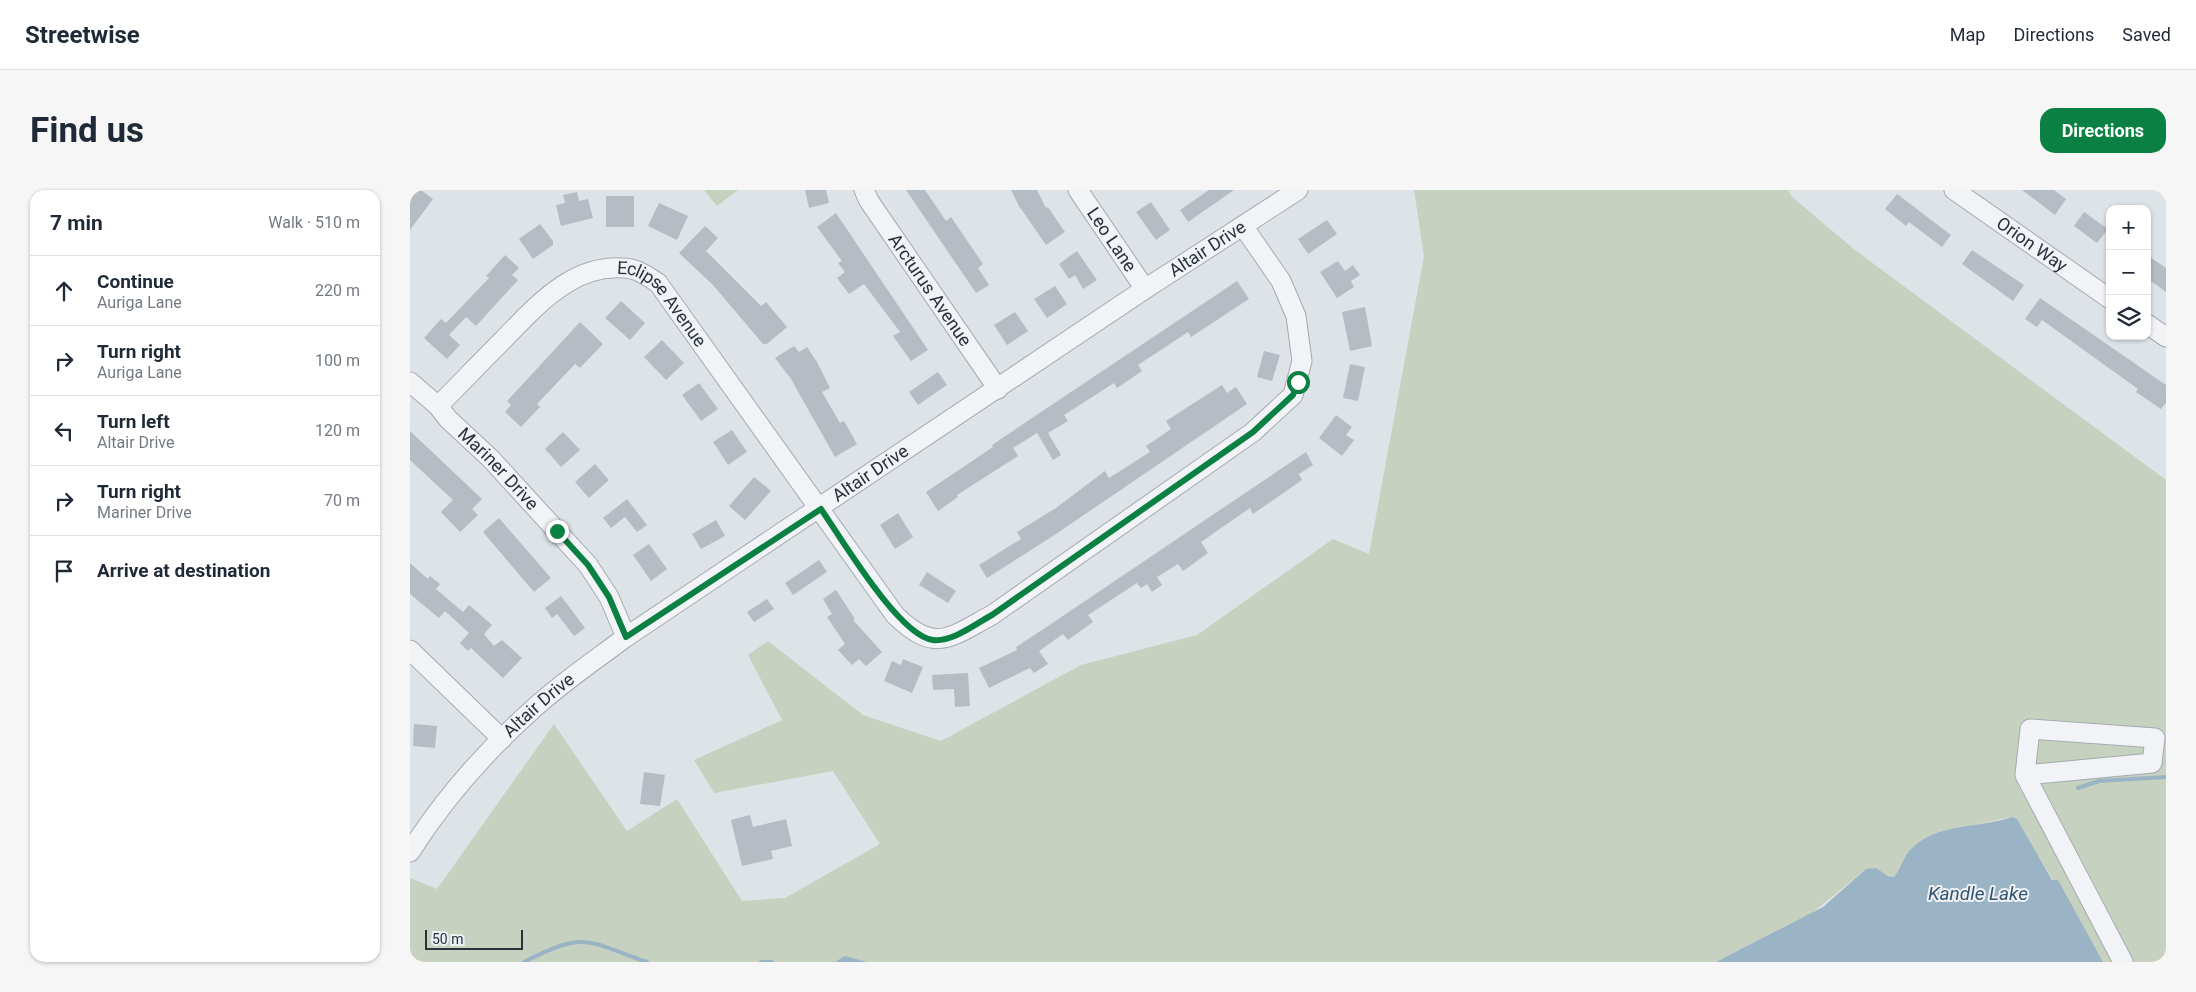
<!DOCTYPE html>
<html lang="en">
<head>
<meta charset="utf-8">
<style>
	:root { --surface:#fff; --page:#f6f6f7; --text:#1f2937; --muted:#747a83; --line:#e0e1e3; --accent:#0b8043 }
	body { margin:0; font-family:Roboto,sans-serif; background:var(--page); color:var(--text) }
	.controls { position:absolute; right:15px; top:15px; display:grid; overflow:hidden; border-radius:10px; box-shadow:0 1px 4px #0004 }
	.controls button { width:45px; height:45px; display:grid; place-items:center; padding:0; border:0; border-bottom:1px solid var(--line); background:var(--surface); color:var(--text); font:25px sans-serif }
	.scale { position:absolute; left:15px; bottom:12px; width:98px; box-sizing:border-box; padding-left:5px; border:2px solid #28323d; border-top:0; font-size:14px; line-height:18px; white-space:nowrap; color:#28323d; -webkit-text-stroke:4px #edf1f5; paint-order:stroke }
	.stop { position:absolute; width:15px; height:15px; margin:-11px; border:4px solid #0b8043; border-radius:50%; background:#fff }
	.stop.end { background:#0b8043; border-color:#fff; box-shadow:0 1px 5px #0008 }
	.list { margin:0; padding:0; list-style:none }
	h2 { display:flex; justify-content:space-between; align-items:center; height:65px; margin:0; padding:0 20px; font-size:21px }
	h2 small { font-size:16px; font-weight:400; color:var(--muted) }
	.list li { display:grid; grid-template-columns:32px 1fr auto; gap:15px; align-items:center; box-sizing:border-box; height:70px; padding:0 20px; border-top:1px solid var(--line) }
	.list b { display:block; font-size:19px; white-space:nowrap }
	.list p { margin:0; font-size:16px; white-space:nowrap; color:var(--muted) }
	.list em { font-size:16px; font-style:normal; color:var(--muted) }
	.icon { flex:none; width:28px; height:28px; fill:none; stroke:currentColor; stroke-width:2; stroke-linecap:round; stroke-linejoin:round }
	.map { position:relative; flex:none; width:1756px; height:772px; overflow:hidden; border-radius:15px }
	header { display:flex; align-items:center; gap:30px; box-sizing:border-box; height:70px; padding:0 25px; background:var(--surface); border-bottom:1px solid var(--line) }
	header strong { font-size:24px }
	nav { display:flex; gap:28px; margin-inline-start:auto; font-size:18px }
	.intro { display:flex; align-items:center; justify-content:space-between; box-sizing:border-box; height:120px; padding:0 30px }
	h1 { margin:0; font-size:35px }
	.button { padding:12px 22px; border-radius:15px; background:var(--accent); color:#fff; font-size:18px; font-weight:700 }
	main { display:flex; gap:30px; padding:0 30px }
	aside { flex:1; background:var(--surface); border-radius:15px; box-shadow:0 1px 4px #0004 }
	.map>svg:first-child { display:block }
	.green { fill:#c6d1c0 }
	.water { fill:#9ab4c6 }
	.lines { fill:none; stroke-linecap:round; stroke-linejoin:round }
	.stream { stroke:#9ab4c6; stroke-width:4 }
	.building { fill:#b6bcc4 }
	.minor-casing { stroke:#a4aab1; stroke-width:21 }
	.minor { stroke:#f1f3f6; stroke-width:19 }
	.route { stroke:#0b8043; stroke-width:6 }
	.labels { text-anchor:middle; stroke-width:4; stroke-linejoin:round; paint-order:stroke }
	.street-label { font-size:18px; fill:#28323d; stroke:#edf1f5 }
	.water-label { font-size:19px; font-style:italic; fill:#34556f; stroke:#edf1f5 }
</style>
</head>
<body>
<header>
<strong>Streetwise</strong>
<nav><a>Map</a><a>Directions</a><a>Saved</a></nav>
</header>
<div class="intro"><h1>Find us</h1><a class="button">Directions</a></div>
<main>
<aside>
<h2>7 min<small>Walk · 510 m</small></h2>
<ul class="list">
<li><svg class="icon" aria-label="ahead" viewBox="0 0 24 24"><path d="M12 20V5M6 11l6-6 6 6"/></svg><div><b>Continue</b><p>Auriga Lane</p></div><em>220 m</em></li>
<li><svg class="icon" aria-label="right" viewBox="0 0 24 24"><path d="M7 20v-9h11M14 6l5 5-5 5"/></svg><div><b>Turn right</b><p>Auriga Lane</p></div><em>100 m</em></li>
<li><svg class="icon" aria-label="left" viewBox="0 0 24 24"><path d="M17 20v-9H6M10 6l-5 5 5 5"/></svg><div><b>Turn left</b><p>Altair Drive</p></div><em>120 m</em></li>
<li><svg class="icon" aria-label="right" viewBox="0 0 24 24"><path d="M7 20v-9h11M14 6l5 5-5 5"/></svg><div><b>Turn right</b><p>Mariner Drive</p></div><em>70 m</em></li>
<li><svg class="icon" aria-label="arrive" viewBox="0 0 24 24"><path d="M6 21V4h12l-3 4 3 4H6"/></svg><div><b>Arrive at destination</b></div></li>
</ul>
</aside>
<div class="map">
<svg width="1756" height="772" viewBox="0 0 1756 772">
	<rect width="100%" height="100%" fill="#dee3e7"/>
	<path class="green" d="M 294,0 L 328,0 L 307,16 Z
		M 1004,0 L 1378,0 L 1382,7 L 1445,60 L 1756,290 L 1756,770 L 1748,772 L 1693,772 L 1622,656 L 1601,627 L 1530,642 L 1484,687 L 1456,679 L 1397,727 L 1306,772 L 0,772 L 0,688 L 27,699 L 144,534 L 217,641 L 267,609 L 332,711 L 375,708 L 470,654 L 423,581 L 304,603 L 284,570 L 372,530 L 338,465 L 358,451 L 453,525 L 531,551 L 671,475 L 787,445 L 923,349 L 959,364 L 1014,66 Z"/>
	<path class="water" d="M 1602,627 L 1607,629 L 1642,690 L 1648,690 L 1693,772 L 1306,772 L 1413,717 L 1456,679 L 1466,678 L 1478,686 L 1484,687 C 1491,679 1493,668 1500,660 C 1527,632 1568,639 1602,627 Z
		M 435,766 L 457,772 L 425,772 Z"/>
	<g class="lines">
		<path class="stream" d="M 1668,598 L 1689,591 L 1756,587
			M 114,772 C 176,740 176,751 237,772
			M 351,772 L 362,772"/>
	</g>
	<path class="building" d="M 0,0 L 11,0 L 23,9 L 0,40 Z
		M 395,0 L 416,0 L 419,13 L 399,18 Z
		M 496,0 L 515,0 L 536,31 L 541,27 L 573,74 L 568,78 L 579,95 L 566,103 Z
		M 601,0 L 627,0 L 636,18 L 638,17 L 655,42 L 636,55 L 609,16 Z
		M 799,0 L 824,0 L 778,32 L 770,20 Z
		M 1612,0 L 1644,0 L 1656,9 L 1645,25 Z
		M 167,2 L 169,11 L 178,9 L 183,28 L 151,36 L 146,15 L 155,13 L 153,5 Z
		M 1487,4 L 1541,45 L 1532,57 L 1499,32 L 1496,36 L 1475,19 Z
		M 196,6 L 224,6 L 224,37 L 196,37 Z
		M 741,12 L 760,40 L 746,50 L 726,22 Z
		M 249,13 L 278,26 L 267,50 L 238,36 Z
		M 1674,22 L 1698,39 L 1687,53 L 1664,36 Z
		M 426,23 L 518,160 L 501,171 L 483,146 L 490,142 L 454,94 L 439,104 L 427,88 L 435,82 L 428,73 L 432,71 L 407,37 Z
		M 917,30 L 927,44 L 898,64 L 888,49 Z
		M 130,34 L 143,51 L 143,55 L 123,69 L 109,49 Z
		M 295,36 L 308,48 L 296,61 L 351,116 L 356,112 L 377,137 L 357,154 L 353,154 L 303,95 L 269,63 Z
		M 1562,60 L 1614,95 L 1603,111 L 1552,74 Z
		M 667,61 L 687,90 L 673,99 L 665,85 L 659,89 L 649,74 Z
		M 95,65 L 109,78 L 102,85 L 108,90 L 66,136 L 56,127 L 39,145 L 50,155 L 37,169 L 14,148 L 31,129 L 36,133 L 79,88 L 76,86 Z
		M 1737,65 L 1756,78 L 1756,102 L 1737,88 Z
		M 928,71 L 935,81 L 943,75 L 950,85 L 941,91 L 944,97 L 927,108 L 910,82 Z
		M 827,91 L 839,109 L 781,147 L 778,142 L 728,175 L 732,181 L 707,198 L 704,193 L 654,225 L 658,231 L 638,243 L 651,265 L 643,270 L 627,243 L 603,258 L 608,266 L 547,305 L 548,307 L 528,321 L 516,302 L 583,257 L 582,255 L 619,230 Z
		M 645,96 L 657,114 L 637,128 L 624,109 Z
		M 1630,108 L 1756,195 L 1756,213 L 1751,219 L 1726,202 L 1728,199 L 1632,130 L 1627,137 L 1615,129 Z
		M 211,111 L 235,133 L 220,150 L 195,128 Z
		M 955,117 L 962,156 L 940,161 L 932,122 Z
		M 605,122 L 618,141 L 597,155 L 584,135 Z
		M 170,132 L 193,154 L 170,178 L 165,174 L 127,214 L 130,217 L 111,237 L 95,222 L 101,215 L 97,211 Z
		M 252,150 L 274,173 L 256,190 L 234,167 Z
		M 384,156 L 389,162 L 397,157 L 407,172 L 420,198 L 412,202 L 430,233 L 434,231 L 447,254 L 425,267 L 381,189 L 365,168 Z
		M 854,161 L 870,165 L 862,191 L 847,187 Z
		M 940,174 L 955,177 L 948,211 L 933,208 Z
		M 528,182 L 537,195 L 508,215 L 499,202 Z
		M 289,193 L 308,219 L 291,231 L 272,205 Z
		M 812,195 L 817,203 L 826,197 L 837,214 L 646,344 L 577,388 L 569,375 L 611,349 L 607,342 L 646,318 L 695,281 L 699,288 L 740,262 L 736,256 L 761,239 L 756,231 Z
		M 926,225 L 942,237 L 936,245 L 944,250 L 932,266 L 909,248 Z
		M 322,240 L 337,262 L 318,275 L 303,252 Z
		M 0,241 L 72,309 L 62,319 L 68,325 L 50,342 L 31,322 L 43,310 L 0,270 Z
		M 153,242 L 170,260 L 151,277 L 135,259 Z
		M 896,262 L 903,275 L 889,284 L 892,290 L 843,324 L 840,318 L 791,352 L 798,363 L 773,381 L 768,374 L 747,387 L 752,395 L 742,402 L 737,394 L 731,398 L 727,393 L 678,425 L 683,432 L 658,450 L 653,444 L 629,461 L 638,474 L 624,483 L 620,478 L 579,498 L 569,478 L 607,460 L 606,457 L 635,438 Z
		M 185,274 L 199,290 L 179,308 L 165,292 Z
		M 344,287 L 361,301 L 335,330 L 319,316 Z
		M 217,309 L 237,335 L 227,342 L 215,327 L 201,338 L 193,328 Z
		M 488,323 L 503,347 L 485,359 L 470,335 Z
		M 89,328 L 141,388 L 124,402 L 73,342 Z
		M 306,330 L 315,346 L 291,359 L 282,344 Z
		M 239,354 L 257,379 L 241,391 L 223,365 Z
		M 409,370 L 417,382 L 383,405 L 375,393 Z
		M 0,373 L 18,389 L 20,386 L 30,394 L 26,399 L 53,422 L 59,415 L 82,435 L 74,444 L 84,456 L 92,450 L 112,468 L 93,488 L 61,458 L 58,461 L 50,453 L 59,443 L 35,421 L 29,428 L 0,404 Z
		M 517,382 L 546,401 L 538,413 L 509,395 Z
		M 426,400 L 445,429 L 443,430 L 472,462 L 456,476 L 449,469 L 442,475 L 428,460 L 435,454 L 417,427 L 422,424 L 413,409 Z
		M 151,406 L 175,438 L 164,446 L 147,424 L 142,428 L 135,418 Z
		M 357,409 L 364,419 L 344,432 L 337,422 Z
		M 493,469 L 513,477 L 502,503 L 474,491 L 482,471 L 491,475 Z
		M 558,483 L 560,516 L 545,517 L 544,499 L 523,500 L 522,485 Z
		M 4,534 L 27,536 L 25,558 L 3,556 Z
		M 234,582 L 255,585 L 250,616 L 230,614 Z
		M 340,625 L 343,637 L 376,629 L 382,656 L 361,661 L 363,669 L 332,676 L 321,630 Z"/>
	<g class="lines">
		<defs>
			<g id="minor">
				<path id="s1" d="M 454,0 L 459,11 L 588,199"/>
				<path id="s2" d="M 668,0 L 735,99"/>
				<path id="s3" d="M 1544,0 L 1700,109"/>
				<path d="M 1737,134 L 1756,147"/>
				<path id="s4" d="M 0,192 L 28,216 L 38,229 L 80,268 L 178,375 L 199,407 L 216,447"/>
				<path id="s5" d="M 28,216 C 50,194 71,172 93,150 C 128,114 166,70 221,79 C 230,80 240,88 248,93 L 485,425 C 525,464 539,448 582,425 L 843,242 L 883,205 L 892,171 L 886,126 L 871,91 L 833,36"/>
				<path d="M 0,460 L 92,549"/>
				<path d="M 1615,585 L 1620,539 L 1745,548 L 1742,573 L 1615,585 L 1713,772"/>
				<path id="s6" d="M 0,662 C 33,610 76,561 122,520 C 151,493 184,471 216,447 L 735,99 L 888,0"/>
			</g>
		</defs>
		<use href="#minor" class="minor-casing"/>
		<use href="#minor" class="minor"/>
	</g>
	<g class="lines">
		<path class="route" d="M 147,341 L 178,375 L 199,407 L 216,447 L 411,319 C 431,348 489,446 523,450 C 543,452 565,434 582,425 L 843,242 L 883,205 L 888,192"/>
	</g>
	<g class="labels">
		<g class="street-label">
			<text dy="6" stroke="none"><textPath href="#s2" startOffset="60">Leo Lane</textPath></text>
			<text dy="6" stroke="none"><textPath href="#s3" startOffset="95">Orion Way</textPath></text>
			<text dy="6" stroke="none"><textPath href="#s6" startOffset="1006">Altair Drive</textPath></text>
			<text dy="6" stroke="none"><textPath href="#s1" startOffset="120">Arcturus Avenue</textPath></text>
			<text dy="6" stroke="none"><textPath href="#s5" startOffset="292">Eclipse Avenue</textPath></text>
			<text dy="6" stroke="none"><textPath href="#s4" startOffset="124">Mariner Drive</textPath></text>
			<text dy="6" stroke="none"><textPath href="#s6" startOffset="601">Altair Drive</textPath></text>
			<text dy="6" stroke="none"><textPath href="#s6" startOffset="196">Altair Drive</textPath></text>
		</g>
		<g class="water-label">
			<text x="1568" y="710">Kandle Lake</text>
		</g>
	</g>
</svg>
<div class="controls">
<button>+</button>
<button>−</button>
<button><svg class="icon" aria-label="layers" viewBox="0 0 24 24"><path d="M12 4l9 5-9 5-9-5zM3 14l9 5 9-5"/></svg></button>
</div>
<div class="scale">50 m</div>
<div class="stop" style="left:888px;top:192px"></div>
<div class="stop end" style="left:147px;top:341px"></div>
</div>
</main>
</body>
</html>
